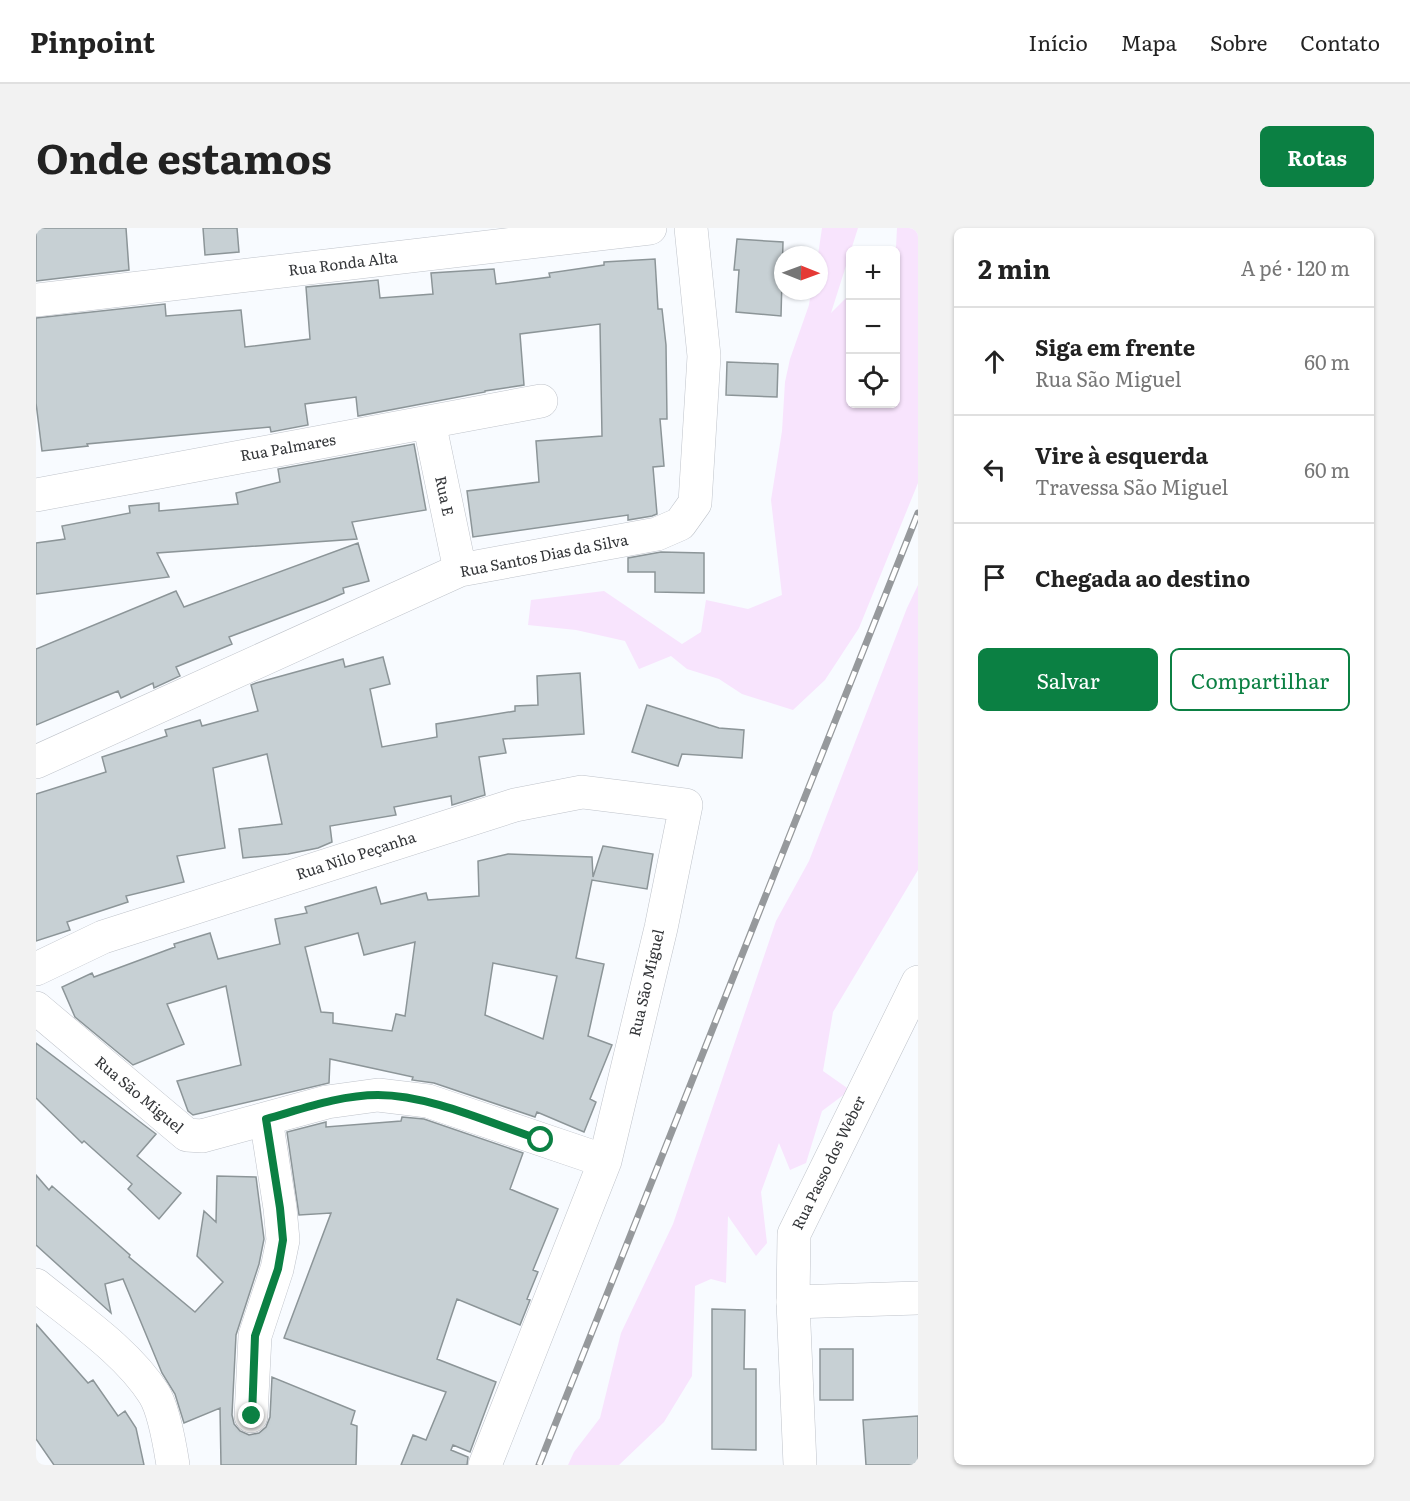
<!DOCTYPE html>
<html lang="pt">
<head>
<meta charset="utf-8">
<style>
	:root { --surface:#fff; --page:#f2f2f2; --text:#222; --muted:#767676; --line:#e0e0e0; --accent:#0b8043 }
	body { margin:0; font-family:Literata,serif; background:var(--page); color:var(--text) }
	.controls { position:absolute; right:18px; top:18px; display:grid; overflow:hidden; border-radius:9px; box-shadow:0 2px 4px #0004 }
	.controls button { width:54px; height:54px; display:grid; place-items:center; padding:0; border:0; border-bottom:2px solid var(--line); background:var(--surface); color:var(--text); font:30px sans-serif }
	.compass { position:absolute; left:738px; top:18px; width:54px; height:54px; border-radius:50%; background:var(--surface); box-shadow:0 2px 4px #0004; rotate:91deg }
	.stop { position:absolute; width:18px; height:18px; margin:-14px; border:4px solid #0b8043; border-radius:50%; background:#fff }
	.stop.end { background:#0b8043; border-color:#fff; box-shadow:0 2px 6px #0008 }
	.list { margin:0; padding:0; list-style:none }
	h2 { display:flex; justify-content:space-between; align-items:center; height:78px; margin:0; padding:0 24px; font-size:26px }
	h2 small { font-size:20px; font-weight:400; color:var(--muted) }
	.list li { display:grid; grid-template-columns:39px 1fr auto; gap:18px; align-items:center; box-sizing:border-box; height:108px; padding:0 24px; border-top:2px solid var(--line) }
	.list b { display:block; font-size:22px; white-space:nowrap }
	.list p { margin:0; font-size:20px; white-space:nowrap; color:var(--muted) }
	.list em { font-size:20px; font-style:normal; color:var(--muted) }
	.actions { display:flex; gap:12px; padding:18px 24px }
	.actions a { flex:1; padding:14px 0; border:2px solid var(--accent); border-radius:9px; text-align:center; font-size:21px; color:var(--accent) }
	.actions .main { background:var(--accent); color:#fff }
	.icon { flex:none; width:33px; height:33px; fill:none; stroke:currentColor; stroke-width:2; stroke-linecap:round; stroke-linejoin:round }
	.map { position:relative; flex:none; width:882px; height:1237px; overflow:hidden; border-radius:9px }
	header { display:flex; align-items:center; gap:36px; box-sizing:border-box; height:84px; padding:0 30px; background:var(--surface); border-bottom:2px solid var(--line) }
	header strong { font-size:28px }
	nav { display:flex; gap:33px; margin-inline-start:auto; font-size:21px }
	.intro { display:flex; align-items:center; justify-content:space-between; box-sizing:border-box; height:144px; padding:0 36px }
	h1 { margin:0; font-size:42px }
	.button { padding:15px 27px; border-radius:9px; background:var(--accent); color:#fff; font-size:21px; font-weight:700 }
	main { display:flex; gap:36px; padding:0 36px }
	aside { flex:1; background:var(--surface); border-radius:9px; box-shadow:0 2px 4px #0004 }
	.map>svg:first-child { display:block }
	.green { fill:#f8e4fd }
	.building { fill:#c7d0d4; stroke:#8c9598; stroke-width:1.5; fill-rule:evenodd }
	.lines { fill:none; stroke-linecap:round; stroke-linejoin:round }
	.street-casing { stroke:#bfc3ca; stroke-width:34 }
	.secondary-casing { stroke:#bfc3ca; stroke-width:34 }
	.street { stroke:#fff; stroke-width:33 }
	.secondary { stroke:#fff; stroke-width:33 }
	.rail-casing { stroke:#96999c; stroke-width:7 }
	.rail { stroke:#fff; stroke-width:4.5; stroke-dasharray:14; stroke-linecap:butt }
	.route { stroke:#0b8043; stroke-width:8 }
	.labels { text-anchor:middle; stroke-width:4.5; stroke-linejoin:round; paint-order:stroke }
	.street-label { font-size:15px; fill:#333538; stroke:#fff }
</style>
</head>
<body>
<header>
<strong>Pinpoint</strong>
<nav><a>Início</a><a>Mapa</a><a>Sobre</a><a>Contato</a></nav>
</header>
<div class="intro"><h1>Onde estamos</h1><a class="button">Rotas</a></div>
<main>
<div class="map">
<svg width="882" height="1237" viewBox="0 0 882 1237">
	<rect width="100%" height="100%" fill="#f8fbff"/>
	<path class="green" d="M 786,0 L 822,0 L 795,85 L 814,66 L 814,176 L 860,176 L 860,22 L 857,22 L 860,19 L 861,0 L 882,0 L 882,255 L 823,400 L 789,452 L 757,482 L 706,466 L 683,451 L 651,441 L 635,428 L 603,441 L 589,413 L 540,402 L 492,397 L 495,372 L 568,363 L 646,416 L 665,404 L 670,372 L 712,381 L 746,367 L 735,272 L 746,203 L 749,154 L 754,131 L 773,77 L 775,63 L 783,63 L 782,27 Z
		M 882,357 L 882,642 L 797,784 L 787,843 L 814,862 L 786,883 L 770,935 L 754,942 L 743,915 L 725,964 L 731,1015 L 720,1028 L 692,988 L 690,1055 L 675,1051 L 659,1058 L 656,1148 L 628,1194 L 583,1237 L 532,1237 L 538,1224 L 564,1190 L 585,1105 L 637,996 L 740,693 L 773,633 L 871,380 Z"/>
	<path class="building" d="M 0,0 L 90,0 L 93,42 L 0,53 Z
		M 167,0 L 201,0 L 203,24 L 169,27 Z
		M 701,11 L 747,14 L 745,88 L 700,84 L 703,42 L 698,42 Z
		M 619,31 L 622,81 L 626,81 L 630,117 L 631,191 L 624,191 L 628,238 L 617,239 L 621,286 L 616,288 L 592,292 L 592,287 L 437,309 L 431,263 L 503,254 L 500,213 L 566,208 L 564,96 L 484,106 L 488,157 L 449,163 L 449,164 L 322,188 L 320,169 L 269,176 L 272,197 L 235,204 L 234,199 L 51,216 L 52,218 L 6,223 L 0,175 L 0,90 L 129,76 L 130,88 L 205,82 L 209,119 L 274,111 L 270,59 L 342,52 L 344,70 L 397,66 L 395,45 L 458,41 L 460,56 L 514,49 L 513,45 L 568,37 L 568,34 Z
		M 691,134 L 742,136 L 741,169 L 690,167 Z
		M 378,216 L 390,282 L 316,294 L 321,311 L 121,325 L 133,349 L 0,366 L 0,315 L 29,311 L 26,298 L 94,285 L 93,278 L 123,275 L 123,283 L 202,276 L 200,265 L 244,254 L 242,241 Z
		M 322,315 L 333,353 L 307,360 L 308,365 L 289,373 L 193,409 L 196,416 L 140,439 L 144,448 L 118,460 L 117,455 L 85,470 L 82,463 L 0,497 L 0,421 L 140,363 L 148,379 Z
		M 625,324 L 668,325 L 668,365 L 619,364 L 619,344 L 592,344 L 592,330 Z
		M 347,429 L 354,456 L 334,461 L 346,519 L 401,509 L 400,496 L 479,483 L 479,478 L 502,477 L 501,448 L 544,445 L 548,506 L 467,511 L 470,525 L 443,529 L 449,567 L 416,577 L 415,568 L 358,579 L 360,587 L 294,598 L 296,614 L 282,620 L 252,626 L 207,630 L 203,601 L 246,596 L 231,526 L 177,540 L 189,620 L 141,628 L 148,654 L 90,668 L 92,674 L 31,694 L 34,702 L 0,713 L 0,566 L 70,544 L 66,529 L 131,508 L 129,502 L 164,492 L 166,498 L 222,483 L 215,457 L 220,455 L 307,431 L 309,439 Z
		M 611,477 L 683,500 L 708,502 L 706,530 L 646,526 L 642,538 L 596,524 Z
		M 567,618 L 617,626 L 611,661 L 556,652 L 540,730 L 568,736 L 552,808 L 576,817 L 554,871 L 560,874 L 548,904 L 501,884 L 499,889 L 398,855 L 376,852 L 377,849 L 294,831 L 293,855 L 157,887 L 152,883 L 141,853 L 205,837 L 190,758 L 131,776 L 148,816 L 97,837 L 39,789 L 26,759 L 56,745 L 58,749 L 139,719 L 138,716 L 174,705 L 182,731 L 244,716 L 239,691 L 271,685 L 269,679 L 340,659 L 345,676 L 390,665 L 392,672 L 443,668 L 442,633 L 472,626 L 556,629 L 557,649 ZM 322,705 L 328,727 L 379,714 L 369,788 L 360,786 L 356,803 L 297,795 L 297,785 L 285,784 L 269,719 ZM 457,735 L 521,748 L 507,811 L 449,787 Z
		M 0,815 L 120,906 L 101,928 L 145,965 L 123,991 L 92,961 L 96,956 L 48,913 L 46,915 L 0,870 Z
		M 366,889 L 388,891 L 487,925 L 474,961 L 522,981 L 497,1042 L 502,1044 L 491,1071 L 494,1072 L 484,1097 L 421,1071 L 401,1131 L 460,1154 L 434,1224 L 417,1217 L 415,1222 L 432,1229 L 431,1237 L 365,1237 L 377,1207 L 390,1212 L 410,1164 L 248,1110 L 295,985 L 263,987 L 251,904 L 290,894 L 290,899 L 365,893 Z
		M 0,947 L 13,962 L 16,958 L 94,1027 L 93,1029 L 159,1084 L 187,1054 L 161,1028 L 168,983 L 180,994 L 181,948 L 220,949 L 228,1011 L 223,1036 L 200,1107 L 196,1187 L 198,1196 L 204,1203 L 213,1207 L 223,1205 L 230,1199 L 234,1189 L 236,1149 L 319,1183 L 315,1196 L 321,1198 L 320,1237 L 185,1237 L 184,1180 L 148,1195 L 139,1166 L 126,1145 L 87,1051 L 69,1056 L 75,1085 L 0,1017 Z
		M 676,1081 L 709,1082 L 708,1141 L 720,1141 L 720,1222 L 676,1221 Z
		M 0,1096 L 52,1155 L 57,1152 L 82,1188 L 89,1183 L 100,1200 L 108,1237 L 18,1237 L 0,1211 Z
		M 784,1121 L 817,1121 L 817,1172 L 784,1172 Z
		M 882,1188 L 882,1237 L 830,1237 L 827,1192 Z"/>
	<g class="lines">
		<defs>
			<path id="street" d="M 0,72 L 614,0
				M 393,194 L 424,342
				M 0,267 L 505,173
				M 0,534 L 424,342 L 621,306 L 644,296 L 659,275 L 668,128 L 655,0
				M 0,741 L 67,709 L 479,577 L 546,564 L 650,577 L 625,700 L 569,933 L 449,1237
				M 0,780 L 151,907 L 166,908 L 291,874 L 342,867 L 392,873 L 569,933
				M 0,1057 C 39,1089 91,1123 118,1166 C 128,1182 134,1218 137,1237
				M 757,1074 L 882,1070
				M 215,1188 L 219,1108 L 241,1041 L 247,1012 L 244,980 L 230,891"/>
			<path id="secondary" d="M 764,1237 L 757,1074 L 758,1006 L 882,754"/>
		</defs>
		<use href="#street" class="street-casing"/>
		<use href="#secondary" class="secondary-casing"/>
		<use href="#street" class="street"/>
		<use href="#secondary" class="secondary"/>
		<defs>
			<path id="rail" d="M 503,1237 L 882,285"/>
		</defs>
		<use href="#rail" class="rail-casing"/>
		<use href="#rail" class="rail"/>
	</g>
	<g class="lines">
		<path class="route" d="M 216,1188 L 219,1108 L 242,1041 L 247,1012 L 244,980 L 230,891 C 266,881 304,867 342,867 C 394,867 456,896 505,912"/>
	</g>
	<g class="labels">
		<g class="street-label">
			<text transform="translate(307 36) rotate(-7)" y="5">Rua Ronda Alta</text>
			<text transform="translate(252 220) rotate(-10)" y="5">Rua Palmares</text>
			<text transform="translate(408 268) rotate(78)" y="5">Rua E</text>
			<text transform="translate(508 328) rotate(-11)" y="5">Rua Santos Dias da Silva</text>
			<text transform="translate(320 628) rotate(-18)" y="5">Rua Nilo Peçanha</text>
			<text transform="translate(611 755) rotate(-77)" y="5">Rua São Miguel</text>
			<text transform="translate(103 867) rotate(40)" y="5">Rua São Miguel</text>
			<text transform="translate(793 935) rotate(-64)" y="5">Rua Passo dos Weber</text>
		</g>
	</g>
</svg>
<div class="controls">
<button>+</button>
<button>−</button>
<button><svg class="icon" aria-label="locate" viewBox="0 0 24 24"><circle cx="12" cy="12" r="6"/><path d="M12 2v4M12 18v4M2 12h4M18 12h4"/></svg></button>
</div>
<svg class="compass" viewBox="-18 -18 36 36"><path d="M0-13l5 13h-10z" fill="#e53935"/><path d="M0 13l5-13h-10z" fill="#767676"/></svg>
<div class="stop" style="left:505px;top:912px"></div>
<div class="stop end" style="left:216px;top:1188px"></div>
</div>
<aside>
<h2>2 min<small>A pé · 120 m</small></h2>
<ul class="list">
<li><svg class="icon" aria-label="ahead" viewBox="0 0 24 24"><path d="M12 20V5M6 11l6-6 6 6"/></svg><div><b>Siga em frente</b><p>Rua São Miguel</p></div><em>60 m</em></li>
<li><svg class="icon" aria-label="left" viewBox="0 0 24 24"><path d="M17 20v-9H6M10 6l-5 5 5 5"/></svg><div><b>Vire à esquerda</b><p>Travessa São Miguel</p></div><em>60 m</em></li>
<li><svg class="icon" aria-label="arrive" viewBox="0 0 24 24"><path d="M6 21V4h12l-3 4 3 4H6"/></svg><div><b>Chegada ao destino</b></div></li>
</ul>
<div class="actions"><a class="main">Salvar</a><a>Compartilhar</a></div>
</aside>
</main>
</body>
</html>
